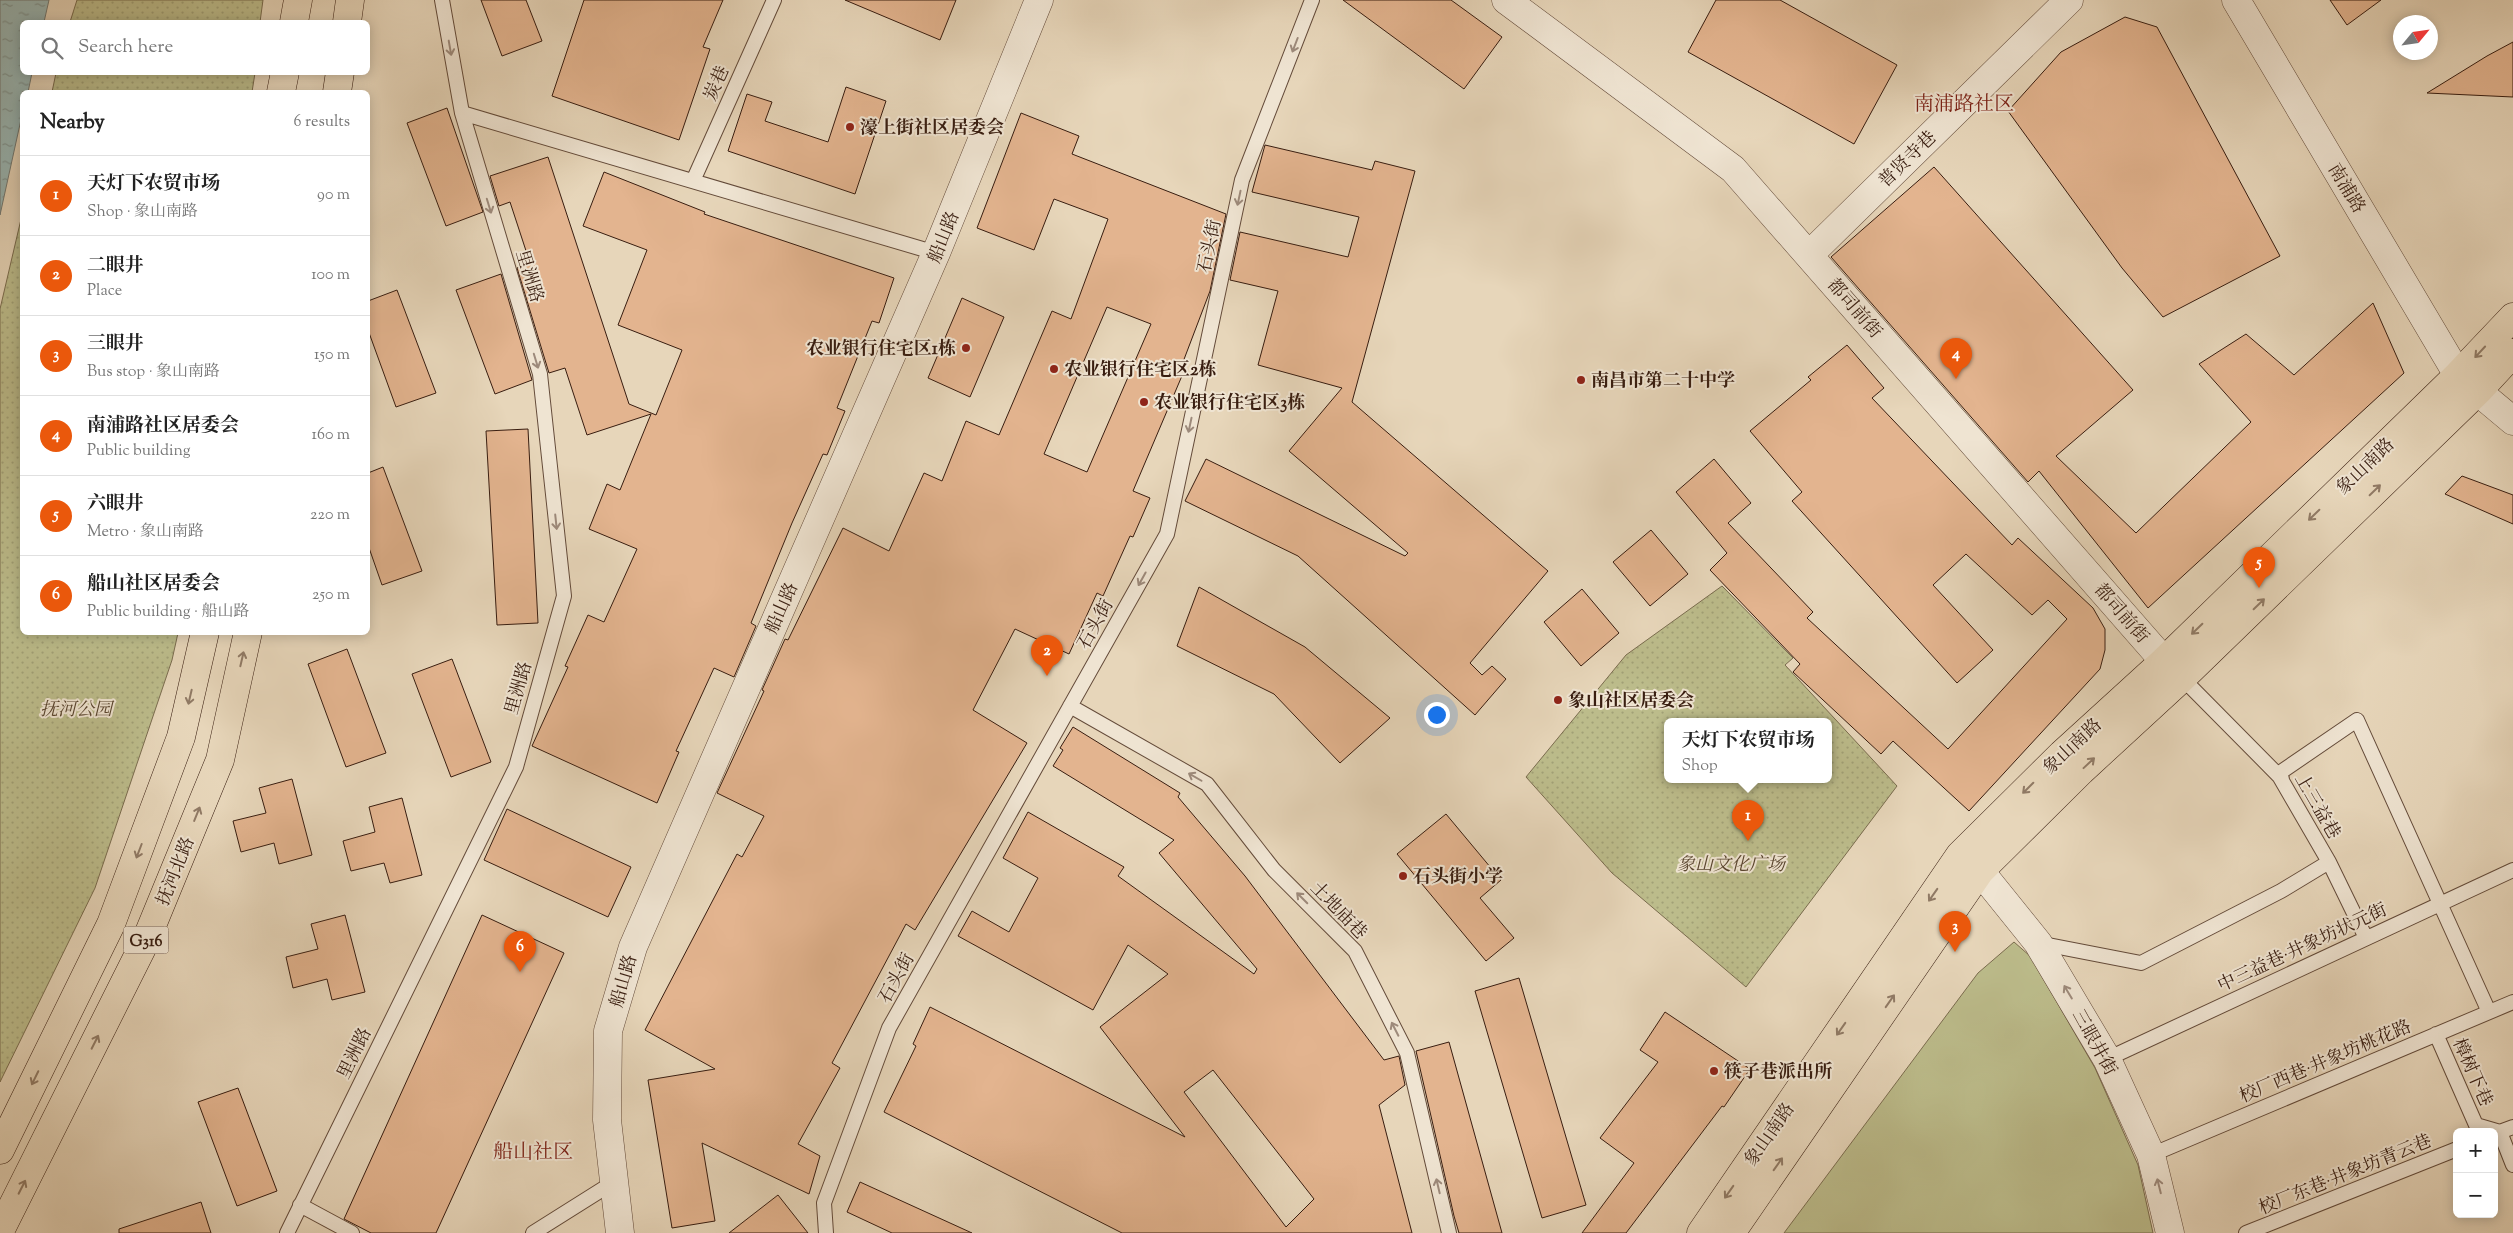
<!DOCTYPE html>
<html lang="en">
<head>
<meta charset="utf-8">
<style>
	:root { --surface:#fff; --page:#f2f2f2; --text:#222; --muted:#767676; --line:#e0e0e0; --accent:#ea580c }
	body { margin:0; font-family:"Sorts Mill Goudy","Noto Serif SC",serif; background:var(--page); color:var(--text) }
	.controls { position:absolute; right:15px; bottom:15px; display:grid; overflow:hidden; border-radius:8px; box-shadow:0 2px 12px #0003 }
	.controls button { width:45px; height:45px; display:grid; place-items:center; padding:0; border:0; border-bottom:1px solid var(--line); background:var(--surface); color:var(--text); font:25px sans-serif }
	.compass { position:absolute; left:2393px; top:15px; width:45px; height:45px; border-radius:50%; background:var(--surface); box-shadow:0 2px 12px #0003; rotate:61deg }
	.you { position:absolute; left:1436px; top:714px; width:18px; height:18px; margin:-12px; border:4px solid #fff; border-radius:50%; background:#1a73e8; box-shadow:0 0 0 8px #1a73e833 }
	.badge { display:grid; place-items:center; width:32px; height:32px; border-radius:50%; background:var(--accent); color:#fff; font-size:16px; font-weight:700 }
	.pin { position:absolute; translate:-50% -41px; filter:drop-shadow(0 1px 2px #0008) }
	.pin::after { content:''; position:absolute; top:26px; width:18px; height:15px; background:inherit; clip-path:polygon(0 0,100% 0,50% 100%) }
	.popup { position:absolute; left:1664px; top:718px; width:168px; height:65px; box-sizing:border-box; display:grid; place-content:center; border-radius:8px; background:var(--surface); filter:drop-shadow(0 1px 4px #0005); font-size:16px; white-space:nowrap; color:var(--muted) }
	.popup b { font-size:19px; color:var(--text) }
	.popup::after { content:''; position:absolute; left:50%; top:100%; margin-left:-10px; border:10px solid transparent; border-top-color:var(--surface) }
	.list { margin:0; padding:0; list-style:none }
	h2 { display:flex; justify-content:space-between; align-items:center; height:65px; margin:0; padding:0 20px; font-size:21px }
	h2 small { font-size:16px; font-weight:400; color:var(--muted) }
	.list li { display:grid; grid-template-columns:32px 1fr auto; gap:15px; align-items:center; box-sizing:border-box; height:80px; padding:0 20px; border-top:1px solid var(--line) }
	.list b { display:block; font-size:19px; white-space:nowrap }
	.list p { margin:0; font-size:16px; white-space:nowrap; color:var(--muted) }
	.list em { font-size:16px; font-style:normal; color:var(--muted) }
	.icon { flex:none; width:28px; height:28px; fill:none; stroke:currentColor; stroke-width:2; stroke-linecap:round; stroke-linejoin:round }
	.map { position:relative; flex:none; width:2513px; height:1233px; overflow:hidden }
	.search { position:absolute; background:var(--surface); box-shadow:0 2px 12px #0003; left:20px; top:20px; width:350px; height:55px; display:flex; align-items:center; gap:12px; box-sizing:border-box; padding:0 18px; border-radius:8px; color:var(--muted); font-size:19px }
	.panel { position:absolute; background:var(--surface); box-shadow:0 2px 12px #0003; left:20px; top:90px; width:350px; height:545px; border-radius:8px }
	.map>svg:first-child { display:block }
	.grass { fill:url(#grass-dots); stroke:#7a6c4e; fill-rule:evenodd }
	.garden { fill:#bcbc8b; stroke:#7a6c4e }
	.water { fill:url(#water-ripples); stroke:#727974 }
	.building { fill:#e3b48f; stroke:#381d10; fill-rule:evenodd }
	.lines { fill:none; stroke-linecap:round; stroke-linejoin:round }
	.service-casing { stroke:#644b3a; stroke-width:16 }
	.minor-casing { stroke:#644b3a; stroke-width:29 }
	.tertiary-casing { stroke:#644b3a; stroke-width:29 }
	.primary-casing { stroke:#381d10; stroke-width:29 }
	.service { stroke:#efe4d2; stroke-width:14 }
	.minor { stroke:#efe4d2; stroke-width:28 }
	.tertiary { stroke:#efe4d2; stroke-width:28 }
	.primary { stroke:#e7d6ba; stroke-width:28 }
	.oneway { stroke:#9d8a7b }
	.oneway2 { stroke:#907a65 }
	.poi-dot { fill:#8f2418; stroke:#efe4d2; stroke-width:2 }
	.labels { text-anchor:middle; stroke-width:4; stroke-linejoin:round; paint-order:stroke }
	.shield { fill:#efe4d2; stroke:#6f594a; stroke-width:1 }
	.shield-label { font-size:16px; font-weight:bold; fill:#381d10 }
	.street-label { font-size:18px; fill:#381d10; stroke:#efe4d2 }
	.poi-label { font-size:18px; font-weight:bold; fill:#381d10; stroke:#efe4d2; text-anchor:start }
	.park-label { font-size:18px; font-style:italic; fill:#59452f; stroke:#efe4d2 }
	.quarter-label { font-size:20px; fill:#7a1f14; stroke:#efe4d2 }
</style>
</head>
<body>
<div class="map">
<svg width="2513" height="1233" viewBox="0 0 2513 1233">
	<defs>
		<pattern id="grass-dots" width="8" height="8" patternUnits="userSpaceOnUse" patternTransform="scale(1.25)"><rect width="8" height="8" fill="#bcbc8b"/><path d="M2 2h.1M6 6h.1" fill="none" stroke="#a2a177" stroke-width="1.8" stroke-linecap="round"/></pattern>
		<pattern id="water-ripples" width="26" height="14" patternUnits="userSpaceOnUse" patternTransform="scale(1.25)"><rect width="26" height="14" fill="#98b7b6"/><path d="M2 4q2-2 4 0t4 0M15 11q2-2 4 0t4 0" fill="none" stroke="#7d9493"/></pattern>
	</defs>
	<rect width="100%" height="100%" fill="#e7d6ba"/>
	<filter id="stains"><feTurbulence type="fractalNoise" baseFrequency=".004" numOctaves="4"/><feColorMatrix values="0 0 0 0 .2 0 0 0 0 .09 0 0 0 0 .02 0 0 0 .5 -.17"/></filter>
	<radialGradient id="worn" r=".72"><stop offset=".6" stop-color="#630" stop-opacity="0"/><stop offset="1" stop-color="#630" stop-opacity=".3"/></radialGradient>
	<path class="grass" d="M 77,0 L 263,0 L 260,22 L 70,22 Z
		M 56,73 L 56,72 L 255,73 L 252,92 L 52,92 Z
		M 22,215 L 22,632 L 178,633 L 172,660 L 95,888 L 0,1082 L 0,309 Z
		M 1722,586 L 1793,658 L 1785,665 L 1897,786 L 1746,987 L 1612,873 L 1526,777 L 1626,655 ZM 1668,722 L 1828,722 L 1828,780 L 1668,780 Z"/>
	<path class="garden" d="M 2014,942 L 2030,956 L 2095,1068 L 2138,1165 L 2153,1233 L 1784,1233 L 1978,973 Z"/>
	<path class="water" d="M 0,0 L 49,0 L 44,22 L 22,22 L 22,72 L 32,73 L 28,92 L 22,92 L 22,115 L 0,215 Z"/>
	<path class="building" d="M 481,0 L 526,0 L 542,41 L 502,56 Z
		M 584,0 L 723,0 L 703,47 L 710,49 L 679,140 L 552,96 Z
		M 845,0 L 956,0 L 940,40 Z
		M 1343,0 L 1451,0 L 1502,37 L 1464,89 Z
		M 1716,0 L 1780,0 L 1897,65 L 1854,144 L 1688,52 Z
		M 2330,0 L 2381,0 L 2347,25 Z
		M 2125,17 L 2157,27 L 2280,256 L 2163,317 L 2122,268 L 2008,111 L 2061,52 Z
		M 2513,42 L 2513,97 L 2427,93 L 2487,56 Z
		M 846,87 L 886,101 L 855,194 L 728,151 L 747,94 L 772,102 L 765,121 L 828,142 Z
		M 447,108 L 483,212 L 446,226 L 407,123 Z
		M 1021,113 L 1079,136 L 1072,154 L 1226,214 L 1210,291 L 1183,362 L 1187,364 L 1133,491 L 1150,498 L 1133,537 L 1130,536 L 1103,596 L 1097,593 L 1069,654 L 1015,629 L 973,710 L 1027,743 L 915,930 L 906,924 L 832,1063 L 840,1068 L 798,1144 L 820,1156 L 809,1194 L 702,1143 L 715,1221 L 672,1228 L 648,1080 L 715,1069 L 645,1030 L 737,854 L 742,857 L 764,816 L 717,793 L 764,691 L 762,690 L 785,639 L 788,640 L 843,528 L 889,551 L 924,473 L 942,481 L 966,421 L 999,435 L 1052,311 L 1071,319 L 1108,219 L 1054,199 L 1034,250 L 977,228 ZM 1107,307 L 1151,324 L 1087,472 L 1044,454 Z
		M 1265,145 L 1372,170 L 1375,161 L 1415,171 L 1352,402 L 1548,571 L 1470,663 L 1482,675 L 1492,666 L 1506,679 L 1475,715 L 1298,556 L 1185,501 L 1206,459 L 1405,556 L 1408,553 L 1289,451 L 1342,388 L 1258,365 L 1278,291 L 1230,280 L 1240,232 L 1348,257 L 1359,217 L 1252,192 Z
		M 548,157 L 629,404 L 656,415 L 682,350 L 618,325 L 647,250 L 583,226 L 604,172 L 705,212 L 704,214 L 894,278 L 879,323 L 872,321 L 837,408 L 845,411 L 827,455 L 823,454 L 792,523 L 751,623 L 756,626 L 734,677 L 714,668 L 676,751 L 679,752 L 657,803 L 532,746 L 568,667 L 565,666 L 588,615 L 604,622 L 637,549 L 589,529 L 607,484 L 620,490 L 651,414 L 587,435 L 565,368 L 549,373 L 517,268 L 530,263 L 510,202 L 499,206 L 490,176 Z
		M 1934,167 L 2133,390 L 2056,456 L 2136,533 L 2251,422 L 2199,364 L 2246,334 L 2294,375 L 2373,303 L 2404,373 L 2148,608 L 2039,471 L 2028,482 L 1831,257 Z
		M 501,274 L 532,380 L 495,394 L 456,290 Z
		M 397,290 L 436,393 L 396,407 L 368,330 L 368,301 Z
		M 962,298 L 1004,317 L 970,397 L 928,378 Z
		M 1847,345 L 1884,388 L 1872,398 L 2012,545 L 2018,538 L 2093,608 L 2105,629 L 2105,650 L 2100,669 L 1969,811 L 1893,741 L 1881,754 L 1793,672 L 1800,664 L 1710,570 L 1727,553 L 1676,492 L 1714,459 L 1751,503 L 1728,523 L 1813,612 L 1807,618 L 1948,749 L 2067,619 L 2048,600 L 2032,615 L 1966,554 L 1933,585 L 1993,650 L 1957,683 L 1792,501 L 1802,492 L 1750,431 L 1811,380 L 1808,377 Z
		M 528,429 L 538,623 L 497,625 L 486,431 Z
		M 383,467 L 422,571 L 382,585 L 368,545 L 368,473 Z
		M 2462,476 L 2513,495 L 2513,524 L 2445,494 Z
		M 1651,530 L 1688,574 L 1650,606 L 1613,562 Z
		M 1199,587 L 1305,647 L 1390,718 L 1340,763 L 1274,694 L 1177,646 Z
		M 1582,589 L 1619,633 L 1581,666 L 1544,622 Z
		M 347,649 L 386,753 L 346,767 L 308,664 Z
		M 452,659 L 491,762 L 451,777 L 412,674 Z
		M 1073,727 L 1180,793 L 1178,797 L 1245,876 L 1384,1060 L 1399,1056 L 1405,1085 L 1379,1105 L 1412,1233 L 1122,1233 L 884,1112 L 916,1046 L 913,1044 L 930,1007 L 1185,1137 L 1100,1027 L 1168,974 L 1128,945 L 1093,1010 L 958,936 L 972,911 L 1009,932 L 1038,878 L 1003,858 L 1028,812 L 1124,867 L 1118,876 L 1254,974 L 1257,969 L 1159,853 L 1174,840 L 1053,766 L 1063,750 L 1060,748 ZM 1213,1070 L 1314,1199 L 1286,1227 L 1184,1092 Z
		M 292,779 L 312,855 L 279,864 L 274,843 L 241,852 L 233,821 L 266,813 L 259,788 Z
		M 402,798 L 422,875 L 390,883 L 384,863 L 351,871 L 343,841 L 375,832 L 369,807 Z
		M 507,809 L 631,867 L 608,917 L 484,860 Z
		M 1446,814 L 1501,880 L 1480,898 L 1514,938 L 1486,961 L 1397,854 Z
		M 345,915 L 365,992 L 332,1000 L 327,979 L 293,988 L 286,957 L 318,949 L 311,924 Z
		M 482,915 L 564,953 L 436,1233 L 371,1233 L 344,1219 Z
		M 1519,978 L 1586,1205 L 1542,1218 L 1475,991 Z
		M 1665,1012 L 1750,1069 L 1724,1107 L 1722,1106 L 1626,1233 L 1582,1233 L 1634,1163 L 1600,1138 L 1658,1062 L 1640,1050 Z
		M 1449,1042 L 1502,1233 L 1459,1233 L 1454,1216 L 1416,1051 Z
		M 238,1088 L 277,1191 L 237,1206 L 198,1102 Z
		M 860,1182 L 972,1233 L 892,1233 L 847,1212 Z
		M 778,1195 L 808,1233 L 729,1233 Z
		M 201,1202 L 211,1233 L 119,1233 L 119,1229 Z"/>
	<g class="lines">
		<defs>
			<path id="service" d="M 462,113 L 936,253
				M 693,181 L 774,0
				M 2182,678 L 2282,779
				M 1070,706 L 1207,784 L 1274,870 L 1355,951 L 1407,1053 L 1449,1233
				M 2329,862 L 2366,938
				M 2038,943 L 2141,963 L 2281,891 L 2329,862 L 2278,774 L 2357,720 L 2489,1012
				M 2436,1034 L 2476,1125 L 2500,1132 L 2513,1165
				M 2107,1059 L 2513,870
				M 2494,1134 L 2513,1127
				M 2151,1155 L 2513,1002
				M 300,1205 L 352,1233
				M 287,1233 L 516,767 L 564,596 L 540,374 L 462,113 L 442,0
				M 533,1233 L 614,1182
				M 826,1233 L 824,1203 L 889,1028 L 1167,534 L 1242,180 L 1312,0
				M 2246,1233 L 2457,1149"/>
			<path id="minor" d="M 1506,0 L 1733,169 L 2164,661
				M 1809,255 L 2069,0
				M 1980,871 L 2038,943 L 2107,1059 L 2151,1155 L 2170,1233"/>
			<path id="tertiary" d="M 2236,0 L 2458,375 L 2513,421
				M 620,1233 L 607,1120 L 608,1031 L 633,947 L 936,253 L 1039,0"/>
			<path id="primary" d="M 294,22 L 298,0
				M 347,22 L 350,0
				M 281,92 L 285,72
				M 337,92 L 340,72
				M 0,1150 L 111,924 L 181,737 L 205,632
				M 0,1231 L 146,940 L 220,760 L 248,632
				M 1701,1233 L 1960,855 L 2062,754 L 2164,661 L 2458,375 L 2513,317
				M 1731,1233 L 1980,871 L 2081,771 L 2182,678 L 2478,391 L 2513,353"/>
		</defs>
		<use href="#service" class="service-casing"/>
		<use href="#minor" class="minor-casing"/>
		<use href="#tertiary" class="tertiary-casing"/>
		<use href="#primary" class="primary-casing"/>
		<use href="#service" class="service"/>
		<use href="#minor" class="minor"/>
		<use href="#tertiary" class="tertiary"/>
		<use href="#primary" class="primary"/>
	</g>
	<defs><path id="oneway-shaft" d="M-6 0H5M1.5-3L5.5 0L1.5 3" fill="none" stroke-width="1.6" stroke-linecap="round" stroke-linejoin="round" transform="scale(1.25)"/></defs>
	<g class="oneway">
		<use href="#oneway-shaft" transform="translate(1295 45) rotate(111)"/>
		<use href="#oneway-shaft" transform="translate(450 48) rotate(80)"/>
		<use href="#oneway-shaft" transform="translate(1239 198) rotate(102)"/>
		<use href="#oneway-shaft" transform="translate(489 206) rotate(73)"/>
		<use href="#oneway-shaft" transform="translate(536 361) rotate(73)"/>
		<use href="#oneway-shaft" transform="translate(1190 425) rotate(102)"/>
		<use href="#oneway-shaft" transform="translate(556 522) rotate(84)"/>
		<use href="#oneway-shaft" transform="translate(1142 579) rotate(119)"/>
		<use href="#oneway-shaft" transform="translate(1195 777) rotate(-150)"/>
		<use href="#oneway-shaft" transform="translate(1302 898) rotate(-135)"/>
		<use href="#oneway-shaft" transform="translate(2068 992) rotate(-121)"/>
		<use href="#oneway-shaft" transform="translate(1395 1029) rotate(-117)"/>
		<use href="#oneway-shaft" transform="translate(1438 1186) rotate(-103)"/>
		<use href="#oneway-shaft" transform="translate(2159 1186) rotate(-104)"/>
	</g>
	<g class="oneway2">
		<use href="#oneway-shaft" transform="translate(2480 352) rotate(133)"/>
		<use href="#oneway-shaft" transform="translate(2375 490) rotate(-44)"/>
		<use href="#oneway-shaft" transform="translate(2314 515) rotate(136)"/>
		<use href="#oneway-shaft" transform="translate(2259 604) rotate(-44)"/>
		<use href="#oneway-shaft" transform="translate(2197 629) rotate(136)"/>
		<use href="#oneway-shaft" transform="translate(242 659) rotate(-77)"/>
		<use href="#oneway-shaft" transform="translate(190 697) rotate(103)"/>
		<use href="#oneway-shaft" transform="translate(2089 763) rotate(-43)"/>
		<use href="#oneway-shaft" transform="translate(2028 788) rotate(135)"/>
		<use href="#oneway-shaft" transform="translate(197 814) rotate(-68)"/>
		<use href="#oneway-shaft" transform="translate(139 851) rotate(111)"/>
		<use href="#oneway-shaft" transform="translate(1933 895) rotate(125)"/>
		<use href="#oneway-shaft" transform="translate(1890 1001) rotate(-55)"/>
		<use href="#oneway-shaft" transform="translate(1841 1029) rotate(125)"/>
		<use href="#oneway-shaft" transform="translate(95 1042) rotate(-63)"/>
		<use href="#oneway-shaft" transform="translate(35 1078) rotate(116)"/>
		<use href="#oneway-shaft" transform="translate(1778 1164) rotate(-55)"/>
		<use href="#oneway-shaft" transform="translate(22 1187) rotate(-63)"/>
		<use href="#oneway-shaft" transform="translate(1729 1192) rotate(125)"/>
	</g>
	<g class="poi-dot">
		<circle cx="850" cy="127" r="5"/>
		<circle cx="966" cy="348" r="5"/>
		<circle cx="1054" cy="369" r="5"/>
		<circle cx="1581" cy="380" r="5"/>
		<circle cx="1144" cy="402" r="5"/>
		<circle cx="1558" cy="700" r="5"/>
		<circle cx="1403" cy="876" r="5"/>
		<circle cx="1714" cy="1071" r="5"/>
	</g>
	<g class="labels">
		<rect class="shield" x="123.5" y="926.5" width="45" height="27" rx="4"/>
		<g class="shield-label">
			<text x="146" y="946">G316</text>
		</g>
		<g class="street-label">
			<text transform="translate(716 83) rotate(-66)" y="6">炭巷</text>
			<text transform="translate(1907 159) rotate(-44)" y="6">普贤寺巷</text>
			<text transform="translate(2347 188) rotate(59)" y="6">南浦路</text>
			<text transform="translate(943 237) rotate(-68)" y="6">船山路</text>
			<text transform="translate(1209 246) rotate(-78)" y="6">石头街</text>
			<text transform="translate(530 276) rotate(73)" y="6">里洲路</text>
			<text transform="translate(1855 308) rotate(49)" y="6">都司前街</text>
			<text transform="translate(2365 466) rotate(-44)" y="6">象山南路</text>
			<text transform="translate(781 608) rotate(-66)" y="6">船山路</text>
			<text transform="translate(2122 613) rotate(49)" y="6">都司前街</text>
			<text transform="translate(1095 624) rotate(-61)" y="6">石头街</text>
			<text transform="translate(518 688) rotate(-74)" y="6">里洲路</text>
			<text transform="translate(2072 746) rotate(-43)" y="6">象山南路</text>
			<text transform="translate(2318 806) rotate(60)" y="6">上三益巷</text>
			<text transform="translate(175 871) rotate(-68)" y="6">抚河北路</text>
			<text transform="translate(1339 910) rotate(46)" y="6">土地庙巷</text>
			<text transform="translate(2302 947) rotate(-25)" y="6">中三益巷·井象坊状元街</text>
			<text transform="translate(896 978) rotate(-61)" y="6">石头街</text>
			<text transform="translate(623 981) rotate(-74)" y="6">船山路</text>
			<text transform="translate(2095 1042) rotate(61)" y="6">三眼井街</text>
			<text transform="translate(354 1053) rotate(-64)" y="6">里洲路</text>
			<text transform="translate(2325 1061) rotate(-23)" y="6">校厂西巷·井象坊桃花路</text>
			<text transform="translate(2473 1072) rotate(66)" y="6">樟树下巷</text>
			<text transform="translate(1769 1134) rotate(-55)" y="6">象山南路</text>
			<text transform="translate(2345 1174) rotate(-22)" y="6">校厂东巷·井象坊青云巷</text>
		</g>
		<g class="poi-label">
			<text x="860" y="133">濠上街社区居委会</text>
			<text x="956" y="354" text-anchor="end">农业银行住宅区1栋</text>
			<text x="1064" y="375">农业银行住宅区2栋</text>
			<text x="1591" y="386">南昌市第二十中学</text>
			<text x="1154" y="408">农业银行住宅区3栋</text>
			<text x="1568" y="706">象山社区居委会</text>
			<text x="1413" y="882">石头街小学</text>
			<text x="1724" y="1077">筷子巷派出所</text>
		</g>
		<g class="park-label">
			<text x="76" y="715">抚河公园</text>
			<text x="1731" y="870">象山文化广场</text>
		</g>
		<g class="quarter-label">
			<text x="1964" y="110">南浦路社区</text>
			<text x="533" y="1158">船山社区</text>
		</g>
	</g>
	<rect width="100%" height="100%" filter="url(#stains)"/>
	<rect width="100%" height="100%" fill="url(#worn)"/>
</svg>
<div class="controls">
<button>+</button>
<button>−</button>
</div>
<svg class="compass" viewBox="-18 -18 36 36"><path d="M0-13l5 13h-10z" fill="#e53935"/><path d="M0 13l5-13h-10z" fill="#767676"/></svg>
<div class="you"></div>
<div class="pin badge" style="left:1748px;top:841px">1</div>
<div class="popup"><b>天灯下农贸市场</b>Shop</div>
<div class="pin badge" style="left:1047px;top:676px">2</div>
<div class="pin badge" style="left:1955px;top:952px">3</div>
<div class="pin badge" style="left:1956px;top:379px">4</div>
<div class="pin badge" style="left:2259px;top:588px">5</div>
<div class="pin badge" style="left:520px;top:972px">6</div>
<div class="search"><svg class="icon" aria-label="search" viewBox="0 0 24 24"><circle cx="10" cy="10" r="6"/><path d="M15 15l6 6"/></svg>Search here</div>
<section class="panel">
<h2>Nearby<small>6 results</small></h2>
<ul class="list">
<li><span class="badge">1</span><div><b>天灯下农贸市场</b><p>Shop · 象山南路</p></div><em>90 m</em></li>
<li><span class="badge">2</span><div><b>二眼井</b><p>Place</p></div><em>100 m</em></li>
<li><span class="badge">3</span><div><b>三眼井</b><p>Bus stop · 象山南路</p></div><em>150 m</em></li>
<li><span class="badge">4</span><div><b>南浦路社区居委会</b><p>Public building</p></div><em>160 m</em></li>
<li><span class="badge">5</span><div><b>六眼井</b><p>Metro · 象山南路</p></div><em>220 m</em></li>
<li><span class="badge">6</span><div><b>船山社区居委会</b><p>Public building · 船山路</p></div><em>250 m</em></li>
</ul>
</section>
</div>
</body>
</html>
